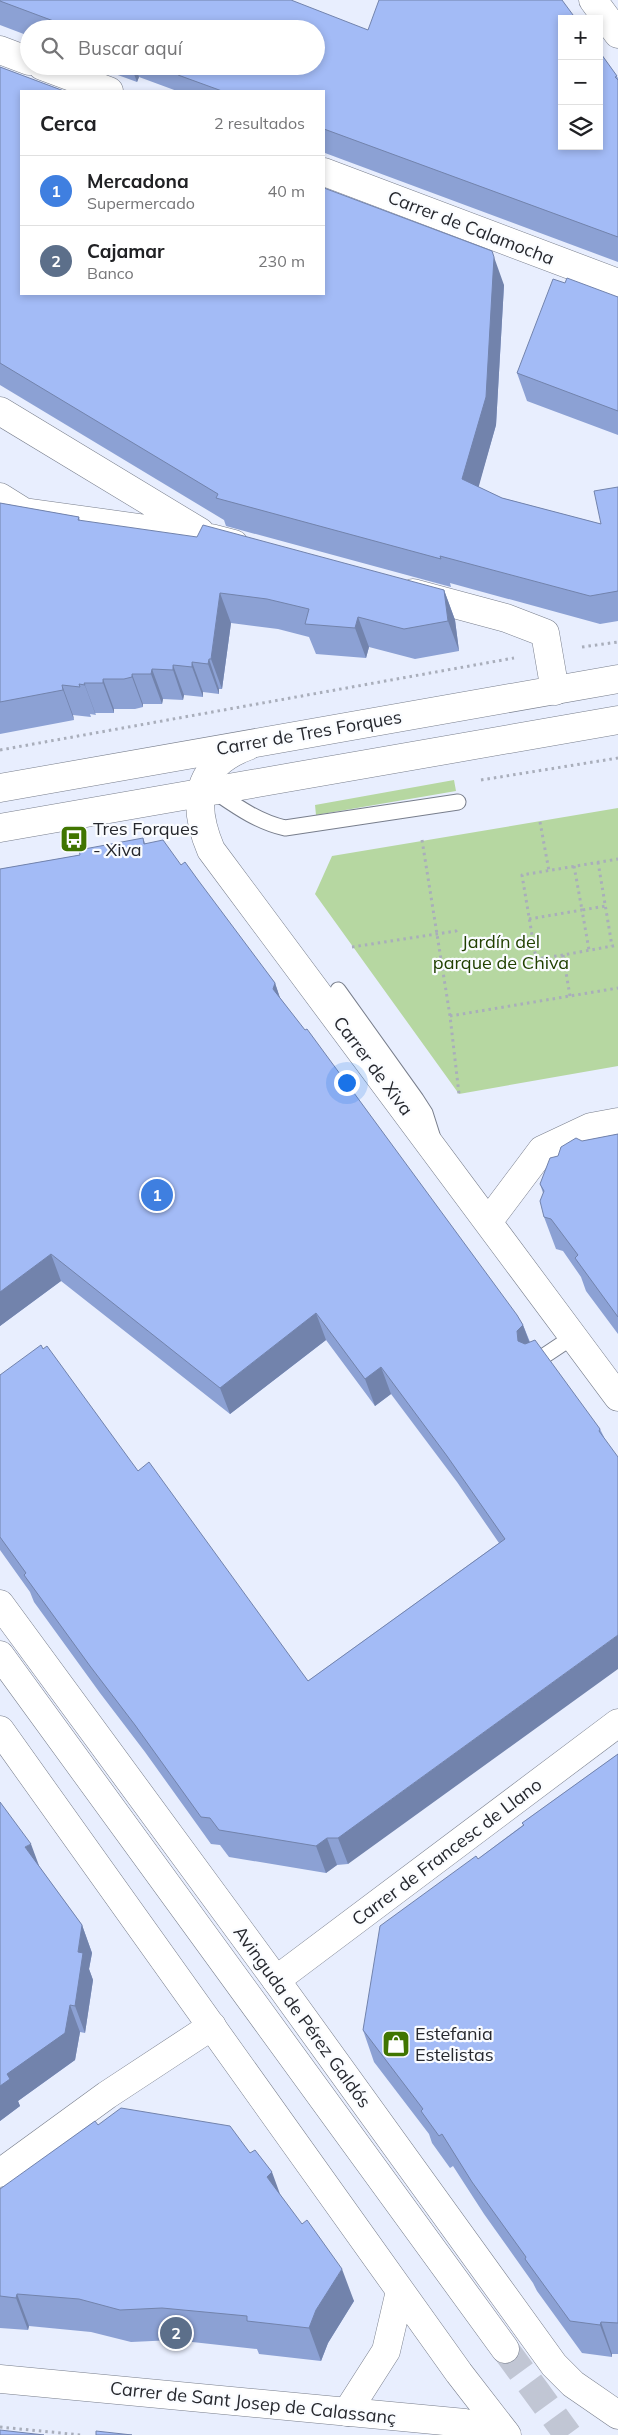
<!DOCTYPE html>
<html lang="es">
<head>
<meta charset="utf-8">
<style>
	:root { --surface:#fff; --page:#f6f6f6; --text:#202124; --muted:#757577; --line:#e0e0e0; --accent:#7c3aed }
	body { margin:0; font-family:Mulish,sans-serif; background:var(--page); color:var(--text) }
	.controls { position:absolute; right:15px; top:15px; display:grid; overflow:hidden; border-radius:0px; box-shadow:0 2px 8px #0003 }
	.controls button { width:45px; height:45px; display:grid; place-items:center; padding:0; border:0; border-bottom:1px solid var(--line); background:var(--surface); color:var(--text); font:25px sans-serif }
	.you { position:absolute; left:346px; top:1082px; width:18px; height:18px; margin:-12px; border:4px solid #fff; border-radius:50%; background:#1a73e8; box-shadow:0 0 0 8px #1a73e833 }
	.badge { display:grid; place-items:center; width:32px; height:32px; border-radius:50%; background:var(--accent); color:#fff; font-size:16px; font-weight:700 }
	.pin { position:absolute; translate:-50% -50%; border:2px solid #fff; box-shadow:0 1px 5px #0006 }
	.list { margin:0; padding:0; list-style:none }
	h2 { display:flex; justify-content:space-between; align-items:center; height:65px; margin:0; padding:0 20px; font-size:21px }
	h2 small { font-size:16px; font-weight:400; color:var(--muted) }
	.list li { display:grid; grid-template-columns:32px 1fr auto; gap:15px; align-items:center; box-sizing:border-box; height:70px; padding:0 20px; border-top:1px solid var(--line) }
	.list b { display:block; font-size:19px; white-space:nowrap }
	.list p { margin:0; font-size:16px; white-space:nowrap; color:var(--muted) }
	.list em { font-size:16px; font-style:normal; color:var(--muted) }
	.icon { flex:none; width:28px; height:28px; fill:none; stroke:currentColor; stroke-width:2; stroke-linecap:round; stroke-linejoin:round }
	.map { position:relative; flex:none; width:618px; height:2435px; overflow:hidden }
	.search { position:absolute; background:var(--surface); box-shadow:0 2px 8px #0003; left:20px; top:20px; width:305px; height:55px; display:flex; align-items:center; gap:12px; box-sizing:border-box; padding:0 18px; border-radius:28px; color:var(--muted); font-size:19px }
	.panel { position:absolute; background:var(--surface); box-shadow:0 2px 8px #0003; left:20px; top:90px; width:305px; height:205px; border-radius:0px }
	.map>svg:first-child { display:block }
	.green { fill:#b6d7a1 }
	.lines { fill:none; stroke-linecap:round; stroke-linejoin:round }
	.primary-tunnel { stroke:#c1c6d4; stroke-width:28; stroke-dasharray:28 14; stroke-linecap:butt }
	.lane-casing { stroke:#787e8c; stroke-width:17 }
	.street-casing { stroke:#787e8c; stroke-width:29 }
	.secondary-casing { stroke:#787e8c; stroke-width:29 }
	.primary-casing { stroke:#787e8c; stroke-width:29 }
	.path { stroke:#a9aebb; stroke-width:3; stroke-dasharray:2.5 4; stroke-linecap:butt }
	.lane { stroke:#fff; stroke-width:15 }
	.street { stroke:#fff; stroke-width:28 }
	.secondary { stroke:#fff; stroke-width:28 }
	.primary { stroke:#fff; stroke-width:28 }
	.wall { fill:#8ca1d4 }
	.shaded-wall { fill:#7283ac }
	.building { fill:#a3bbf6; stroke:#7283ac }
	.labels { text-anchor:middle; stroke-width:4.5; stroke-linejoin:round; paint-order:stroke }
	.street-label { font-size:18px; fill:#26282e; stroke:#fafcff }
	.poi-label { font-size:18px; fill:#26282e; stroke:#fafcff; text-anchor:start }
	.park-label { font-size:18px; fill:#214000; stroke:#fafcff }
</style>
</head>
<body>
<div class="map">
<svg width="618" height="2435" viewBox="0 0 618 2435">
	<rect width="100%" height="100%" fill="#e8eefe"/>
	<path class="green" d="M 454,780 L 456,791 L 316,815 L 315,805 Z
		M 618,808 L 618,1066 L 459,1094 L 315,894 L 332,856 Z"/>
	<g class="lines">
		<path class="primary-tunnel" d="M 505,2349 L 568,2435"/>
		<defs>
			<path id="lane" d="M 214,791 C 236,806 258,822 285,828 L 458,802
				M 338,990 L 416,1099 L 425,1113 L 432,1135
				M 535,1362 L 574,1336"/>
			<path id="street" d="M 593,0 L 618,34
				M 0,50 L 29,61
				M 42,66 L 109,91
				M 324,172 L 618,283
				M 0,411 L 200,532
				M 0,497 L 24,512 L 211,538 L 234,544
				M 413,593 L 506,618 L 545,633 L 555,691
				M 248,746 C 196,765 191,803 211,850 L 618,1397
				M 488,1222 L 542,1150 L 591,1127 L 618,1122
				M 276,1980 L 618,1723
				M 0,2173 L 107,2095 L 212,2026"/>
			<path id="secondary" d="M 0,788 L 618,679
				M 0,828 L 618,720
				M 0,2379 L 465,2423 L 505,2433"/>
			<path id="primary" d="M 0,1604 L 276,1980 L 554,2365 L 573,2384 L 618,2415
				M 0,1655 L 505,2349
				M 0,1730 L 459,2373 L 507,2435
				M 347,2412 L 386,2351 L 400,2291"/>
		</defs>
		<use href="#lane" class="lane-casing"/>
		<use href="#street" class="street-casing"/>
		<use href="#secondary" class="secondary-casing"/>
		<use href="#primary" class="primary-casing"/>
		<path class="path" d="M 582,647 L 618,642
			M 0,750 L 514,658
			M 481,780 L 618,758
			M 540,822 L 549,871
			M 422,840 L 450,1016 L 459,1094
			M 598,862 L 612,946
			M 574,866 L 582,910 L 606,906
			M 529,919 L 582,910 L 589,950
			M 352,947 L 456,931 L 459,928
			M 563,955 L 536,959 L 522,875 L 618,859
			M 570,996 L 563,955 L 618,945
			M 450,1016 L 618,988
			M 0,2427 L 81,2435"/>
		<use href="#lane" class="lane"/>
		<use href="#street" class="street"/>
		<use href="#secondary" class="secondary"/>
		<use href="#primary" class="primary"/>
	</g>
	<path class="wall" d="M 0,0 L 368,30 L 599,51 L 618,78 L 618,262 L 325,153 L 324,154 L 324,91 L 177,91 L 139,77 L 137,82 L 93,66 L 316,66 L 316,29 L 29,29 L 29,36 L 0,25 Z
		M 0,67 L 504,285 L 496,425 L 478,487 L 502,498 L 601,524 L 618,487 L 618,621 L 600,624 L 450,583 L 451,587 L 226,526 L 224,520 L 0,385 Z
		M 565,283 L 618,297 L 618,435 L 527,401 L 517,373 Z
		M 0,503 L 79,517 L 80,521 L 444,590 L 455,620 L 459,651 L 415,659 L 369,647 L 366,658 L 316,654 L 309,637 L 278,629 L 231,623 L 222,689 L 219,689 L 219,694 L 203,692 L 203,697 L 184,695 L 183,700 L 163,699 L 162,704 L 143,704 L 143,707 L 135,709 L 114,709 L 114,713 L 95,713 L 96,715 L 90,714 L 91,717 L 73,715 L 74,720 L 0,734 Z
		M 143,838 L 145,843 L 181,865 L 275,983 L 280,998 L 523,1325 L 530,1342 L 600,1429 L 604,1437 L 348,1864 L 337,1865 L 326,1873 L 229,1857 L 220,1845 L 211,1844 L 145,1752 L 100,1693 L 34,1602 L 30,1592 L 0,1550 L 0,1375 L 138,1471 L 308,1681 L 499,1543 L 457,1482 L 391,1394 L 375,1406 L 326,1340 L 230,1414 L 61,1281 L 0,1326 L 0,869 L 80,855 Z
		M 618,1134 L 618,1334 L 586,1291 L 581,1277 L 563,1251 L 556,1249 L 544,1217 L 543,1193 L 540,1184 L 558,1156 L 582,1141 Z
		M 618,1754 L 618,2354 L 612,2354 L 612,2357 L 582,2353 L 537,2291 L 533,2283 L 484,2214 L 453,2166 L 450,2168 L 432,2143 L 429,2134 L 374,2062 L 363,2030 L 478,1859 L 523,1825 L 522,1823 Z
		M 38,1865 L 82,1925 L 92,1953 L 89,1969 L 93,1980 L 85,2033 L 80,2032 L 75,2060 L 18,2101 L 20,2106 L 0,2121 Z
		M 98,2125 L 281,2196 L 354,2301 L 328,2343 L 321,2361 L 259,2354 L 257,2349 L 174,2340 L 131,2342 L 91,2332 L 29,2326 L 28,2330 L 0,2328 L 0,2189 Z"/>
	<path class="shaded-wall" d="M 131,66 L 135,66 L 139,77 L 137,82 Z
		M 494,257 L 504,285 L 496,425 L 473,507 L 462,479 Z
		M 444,590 L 455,620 L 459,651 L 448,621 Z
		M 220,593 L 231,623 L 222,689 L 211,659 Z
		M 358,617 L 369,647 L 366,658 L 355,628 Z
		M 209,659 L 219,689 L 219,694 L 208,664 Z
		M 192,662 L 203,692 L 203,697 L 192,667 Z
		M 173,665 L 184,695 L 183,700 L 173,670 Z
		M 152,669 L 163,699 L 162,704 L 151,674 Z
		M 132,674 L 143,704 L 143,707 L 132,677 Z
		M 103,679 L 114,709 L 114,713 L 103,683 Z
		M 84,683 L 95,713 L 96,715 L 85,685 Z
		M 62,685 L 73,715 L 74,720 L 63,690 Z
		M 275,983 L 284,1010 L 273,989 Z
		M 51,1254 L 61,1281 L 0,1326 L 0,1292 Z
		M 316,1313 L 326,1340 L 230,1414 L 220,1388 Z
		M 523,1325 L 533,1352 L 518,1341 L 517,1331 Z
		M 381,1367 L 391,1394 L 375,1406 L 365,1379 Z
		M 618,1635 L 618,1669 L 348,1864 L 338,1838 Z
		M 327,1838 L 337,1865 L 326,1873 L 316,1846 Z
		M 31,1844 L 41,1871 L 25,1847 Z
		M 82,1925 L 92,1953 L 89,1969 L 93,1980 L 85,2033 L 75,2006 L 78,1952 Z
		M 70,2005 L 80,2032 L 75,2060 L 18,2101 L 20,2106 L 0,2121 L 0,2086 L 7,2074 Z
		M 272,2172 L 284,2205 L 267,2177 Z
		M 342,2269 L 354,2301 L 328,2343 L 321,2361 L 309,2328 L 316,2310 Z
		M 17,2294 L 29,2326 L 28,2330 L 16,2298 Z
		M 601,2322 L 612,2354 L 612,2357 L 600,2325 Z"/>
	<path class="building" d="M 0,0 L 291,0 L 368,30 L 379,0 L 562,0 L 576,19 L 562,19 L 562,146 L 599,146 L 599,51 L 617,76 L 615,77 L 618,80 L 618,237 L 324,129 L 324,91 L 222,91 L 178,75 L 180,68 L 174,66 L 316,66 L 316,29 L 75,29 L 0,1 Z
		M 0,67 L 64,91 L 21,91 L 21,294 L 324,294 L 324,188 L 492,251 L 494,257 L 486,397 L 462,479 L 502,498 L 601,524 L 594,491 L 618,487 L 618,591 L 590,596 L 440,556 L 441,559 L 216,498 L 218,494 L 0,363 Z
		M 567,278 L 618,297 L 618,411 L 517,373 L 553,279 L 565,283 Z
		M 0,503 L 79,517 L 78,520 L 197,537 L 203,525 L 444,590 L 448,621 L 404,629 L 358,617 L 355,628 L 305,624 L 309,609 L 267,599 L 220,593 L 211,659 L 209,659 L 208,664 L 192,662 L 192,667 L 173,665 L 173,670 L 152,669 L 151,674 L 132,674 L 132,677 L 124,679 L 103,679 L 103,683 L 84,683 L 85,685 L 79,684 L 80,687 L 62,685 L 63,690 L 0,702 Z
		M 143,838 L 144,844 L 163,840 L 181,865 L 185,862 L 198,880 L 275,983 L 273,989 L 305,1030 L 307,1029 L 517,1315 L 523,1325 L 517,1331 L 518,1341 L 525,1344 L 535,1340 L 600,1429 L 599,1431 L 618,1457 L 618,1635 L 338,1838 L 327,1838 L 316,1846 L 219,1830 L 210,1818 L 201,1817 L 135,1725 L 90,1666 L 24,1575 L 26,1573 L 0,1537 L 0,1375 L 41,1345 L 43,1349 L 47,1346 L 138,1471 L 149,1462 L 308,1681 L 505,1539 L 447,1456 L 381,1367 L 365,1379 L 316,1313 L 220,1388 L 51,1254 L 0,1292 L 0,869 L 80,855 L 79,850 Z
		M 618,1134 L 618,1317 L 575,1258 L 578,1255 L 551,1219 L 544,1217 L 540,1201 L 544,1191 L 540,1184 L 550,1158 L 558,1156 L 561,1147 L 576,1138 L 582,1141 Z
		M 618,1754 L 618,2323 L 601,2322 L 600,2325 L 570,2321 L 525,2259 L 526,2257 L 472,2182 L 442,2134 L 439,2136 L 421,2111 L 423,2109 L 363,2030 L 380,1926 L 476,1856 L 478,1859 L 524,1825 L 522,1823 Z
		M 0,1802 L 31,1844 L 25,1847 L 82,1925 L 78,1952 L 83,1953 L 75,2006 L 70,2005 L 65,2033 L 7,2074 L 10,2079 L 0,2086 Z
		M 121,2108 L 230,2126 L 250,2153 L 255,2150 L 272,2172 L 267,2177 L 302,2224 L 307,2220 L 342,2269 L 316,2310 L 309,2328 L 247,2321 L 247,2316 L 162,2308 L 120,2310 L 79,2299 L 17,2294 L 16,2298 L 0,2296 L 0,2189 L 95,2121 L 98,2125 Z
		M 0,2430 L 44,2435 L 0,2435 Z
		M 96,2431 L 132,2435 L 96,2435 Z"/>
	<defs>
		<symbol id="bus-square" viewBox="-11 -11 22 22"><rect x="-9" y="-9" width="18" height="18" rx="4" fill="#407500" stroke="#fafcff"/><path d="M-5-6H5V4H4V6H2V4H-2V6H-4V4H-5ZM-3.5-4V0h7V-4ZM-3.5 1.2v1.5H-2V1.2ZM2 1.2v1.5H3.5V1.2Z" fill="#fff"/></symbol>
		<symbol id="shop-square" viewBox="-11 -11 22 22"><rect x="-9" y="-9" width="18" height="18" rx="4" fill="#407500" stroke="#fafcff"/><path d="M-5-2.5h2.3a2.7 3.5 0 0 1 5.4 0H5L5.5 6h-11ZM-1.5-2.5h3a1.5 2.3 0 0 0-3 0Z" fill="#fff"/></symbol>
	</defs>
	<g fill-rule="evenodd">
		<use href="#bus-square" x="58" y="823" width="32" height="32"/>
		<use href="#shop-square" x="380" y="2028" width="32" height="32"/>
	</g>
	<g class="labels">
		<g class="street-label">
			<text transform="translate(471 228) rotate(21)" y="6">Carrer de Calamocha</text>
			<text transform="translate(309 733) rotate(-10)" y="6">Carrer de Tres Forques</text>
			<text transform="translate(373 1066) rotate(53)" y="6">Carrer de Xiva</text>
			<text transform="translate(447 1852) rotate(-37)" y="6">Carrer de Francesc de Llano</text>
			<text transform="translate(302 2017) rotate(54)" y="6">Avinguda de Pérez Galdós</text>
			<text transform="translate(253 2403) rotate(6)" y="6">Carrer de Sant Josep de Calassanç</text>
		</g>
		<g class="poi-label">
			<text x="93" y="835">Tres Forques<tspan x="93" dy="21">- Xiva</tspan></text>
			<text x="415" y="2040">Estefania<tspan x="415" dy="21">Estelistas</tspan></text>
		</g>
		<g class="park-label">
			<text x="501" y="948">Jardín del<tspan x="501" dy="21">parque de Chiva</tspan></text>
		</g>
	</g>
</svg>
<div class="controls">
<button>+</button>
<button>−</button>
<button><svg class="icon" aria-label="layers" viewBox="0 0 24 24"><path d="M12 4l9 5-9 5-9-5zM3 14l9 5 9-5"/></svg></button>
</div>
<div class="you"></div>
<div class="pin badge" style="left:157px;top:1195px;background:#3f7fe0">1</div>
<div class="pin badge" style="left:176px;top:2333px;background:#5c6f8a">2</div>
<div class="search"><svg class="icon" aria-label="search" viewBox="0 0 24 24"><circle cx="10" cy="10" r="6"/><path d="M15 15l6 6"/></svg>Buscar aquí</div>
<section class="panel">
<h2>Cerca<small>2 resultados</small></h2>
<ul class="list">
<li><span class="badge" style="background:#3f7fe0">1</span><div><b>Mercadona</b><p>Supermercado</p></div><em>40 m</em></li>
<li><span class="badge" style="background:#5c6f8a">2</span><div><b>Cajamar</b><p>Banco</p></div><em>230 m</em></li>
</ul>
</section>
</div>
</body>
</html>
